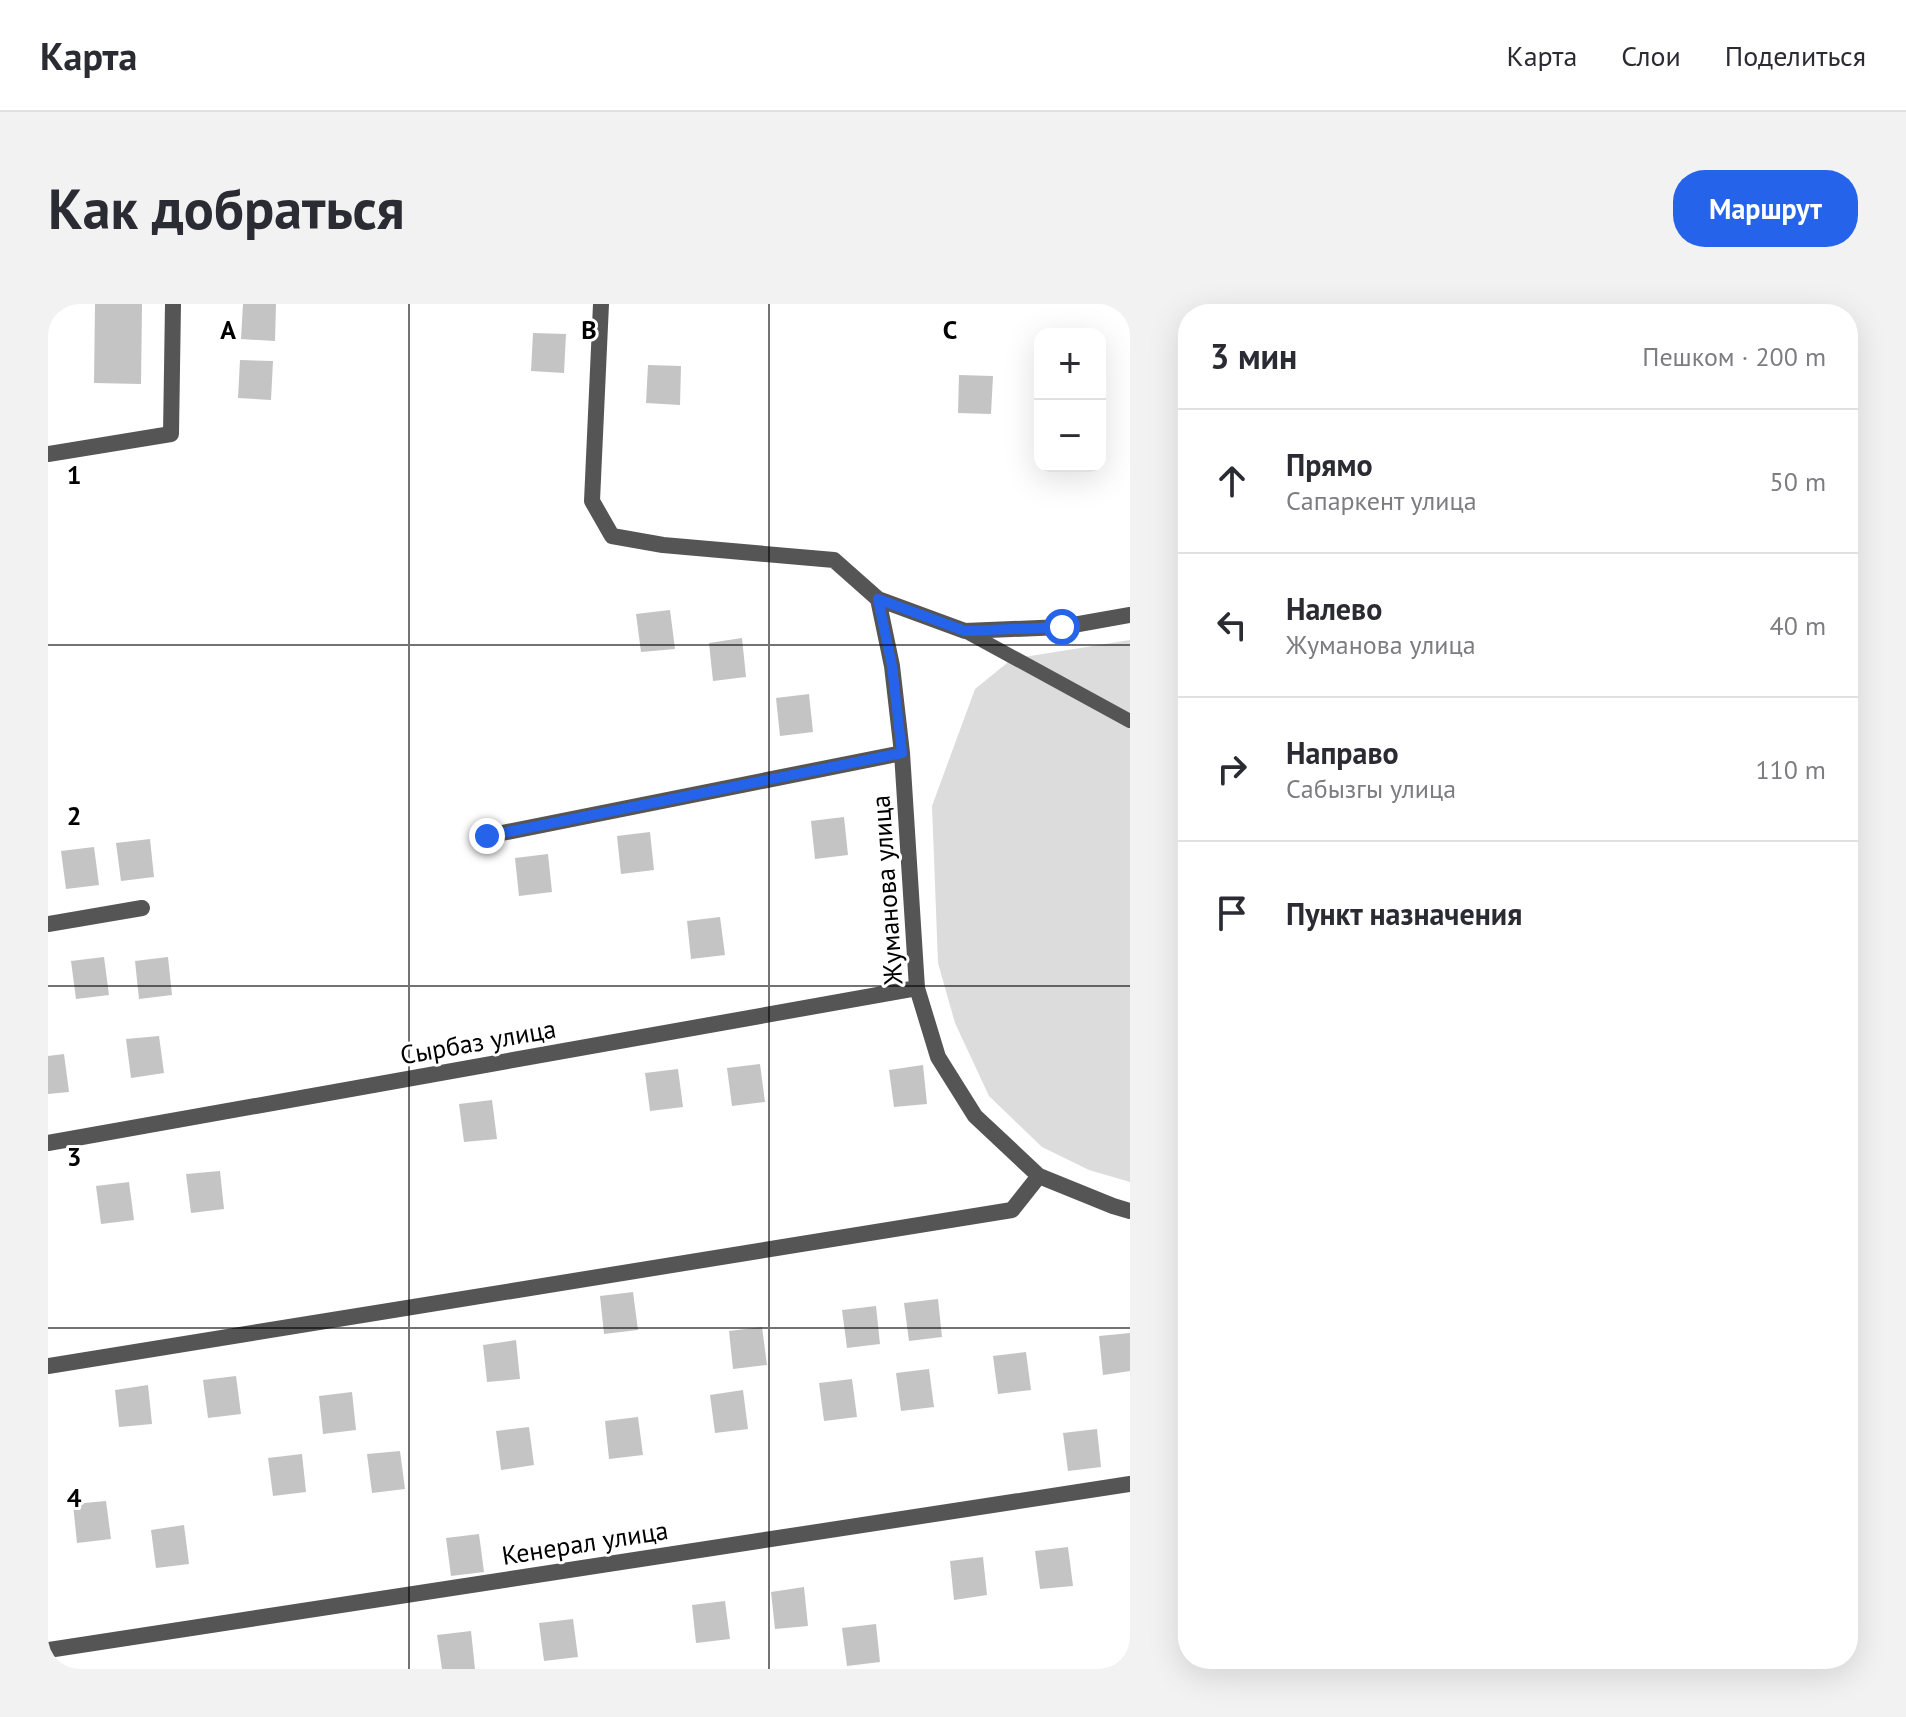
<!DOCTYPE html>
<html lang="ru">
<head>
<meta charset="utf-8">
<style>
	:root { --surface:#fff; --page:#f2f2f3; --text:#2b2b33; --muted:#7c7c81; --line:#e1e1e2; --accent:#2563eb }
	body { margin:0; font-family:"PT Sans",sans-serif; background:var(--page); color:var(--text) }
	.controls { position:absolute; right:24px; top:24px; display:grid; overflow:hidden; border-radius:16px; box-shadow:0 8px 32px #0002 }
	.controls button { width:72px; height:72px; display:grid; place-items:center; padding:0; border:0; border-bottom:2px solid var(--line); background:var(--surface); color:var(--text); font:40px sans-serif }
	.stop { position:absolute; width:24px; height:24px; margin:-18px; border:6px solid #2563eb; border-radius:50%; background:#fff }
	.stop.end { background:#2563eb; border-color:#fff; box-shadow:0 2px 8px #0008 }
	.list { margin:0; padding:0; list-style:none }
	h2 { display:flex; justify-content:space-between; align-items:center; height:104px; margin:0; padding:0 32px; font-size:34px }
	h2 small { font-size:26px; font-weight:400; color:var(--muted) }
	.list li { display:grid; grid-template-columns:52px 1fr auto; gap:24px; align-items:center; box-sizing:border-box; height:144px; padding:0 32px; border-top:2px solid var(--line) }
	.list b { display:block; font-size:30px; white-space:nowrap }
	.list p { margin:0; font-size:26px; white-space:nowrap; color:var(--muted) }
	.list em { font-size:26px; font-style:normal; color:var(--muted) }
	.icon { flex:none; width:44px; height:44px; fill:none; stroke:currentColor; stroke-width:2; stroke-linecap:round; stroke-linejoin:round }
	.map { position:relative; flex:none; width:1082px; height:1365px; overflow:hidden; border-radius:32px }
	header { display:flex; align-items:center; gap:48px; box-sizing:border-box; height:112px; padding:0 40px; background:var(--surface); border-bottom:2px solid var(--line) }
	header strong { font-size:38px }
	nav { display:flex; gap:44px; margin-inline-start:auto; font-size:28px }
	.intro { display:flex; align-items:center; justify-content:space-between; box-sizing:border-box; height:192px; padding:0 48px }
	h1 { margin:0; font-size:56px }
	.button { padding:20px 36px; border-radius:32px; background:var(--accent); color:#fff; font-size:28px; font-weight:700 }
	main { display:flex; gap:48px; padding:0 48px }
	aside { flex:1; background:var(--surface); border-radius:32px; box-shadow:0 8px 32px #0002 }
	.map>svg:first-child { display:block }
	.green { fill:#dcdcdc }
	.building { fill:#c4c4c4 }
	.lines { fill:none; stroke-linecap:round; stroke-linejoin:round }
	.service { stroke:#555; stroke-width:14 }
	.minor { stroke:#555; stroke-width:16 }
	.route { stroke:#2563eb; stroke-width:10 }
	.grid { fill:none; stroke:#000; stroke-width:2; stroke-opacity:0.55 }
	.labels { text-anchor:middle; stroke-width:6; stroke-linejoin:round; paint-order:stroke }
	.street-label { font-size:26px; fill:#000; stroke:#fff }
	.grid-label { font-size:26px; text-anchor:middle; font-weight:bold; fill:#000; stroke:#fff; stroke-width:6; stroke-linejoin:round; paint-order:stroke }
</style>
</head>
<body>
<header>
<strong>Карта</strong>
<nav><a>Карта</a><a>Слои</a><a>Поделиться</a></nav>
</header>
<div class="intro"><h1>Как добраться</h1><a class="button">Маршрут</a></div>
<main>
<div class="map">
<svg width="1082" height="1365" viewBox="0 0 1082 1365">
	<rect width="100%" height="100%" fill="#fff"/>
	<path class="green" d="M 1082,336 L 1082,878 L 1041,866 L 994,843 L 941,792 L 907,719 L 890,659 L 884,502 L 927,385 L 964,355 Z"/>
	<path class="building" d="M 47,0 L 94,0 L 93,80 L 46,79 Z
		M 195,0 L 228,0 L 227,37 L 193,35 Z
		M 485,29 L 518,30 L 516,69 L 483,67 Z
		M 192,56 L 225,57 L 223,96 L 190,94 Z
		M 600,61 L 633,62 L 632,101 L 598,99 Z
		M 911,71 L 945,72 L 943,110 L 910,109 Z
		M 622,306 L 627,345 L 593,348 L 588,310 Z
		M 694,334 L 698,373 L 665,377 L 661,339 Z
		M 761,390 L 765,428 L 732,432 L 728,394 Z
		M 796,513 L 800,551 L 767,555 L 763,517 Z
		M 602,528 L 606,566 L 573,570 L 569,532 Z
		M 102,535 L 106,573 L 73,577 L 68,539 Z
		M 46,543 L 51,581 L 18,585 L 13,547 Z
		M 500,550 L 504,588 L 471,592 L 467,554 Z
		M 672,613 L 677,651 L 643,655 L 639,617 Z
		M 56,653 L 61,691 L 28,695 L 23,657 Z
		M 120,653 L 124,691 L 91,695 L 87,657 Z
		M 111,732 L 116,769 L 83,774 L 78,735 Z
		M 16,750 L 21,788 L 0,790 L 0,752 Z
		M 712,760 L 717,798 L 684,802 L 679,764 Z
		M 875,761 L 879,800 L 846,803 L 841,766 Z
		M 630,765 L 635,803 L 602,807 L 597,769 Z
		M 444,796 L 449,835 L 416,838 L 411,800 Z
		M 172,867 L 176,905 L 143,909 L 138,870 Z
		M 81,878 L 86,916 L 53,920 L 48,882 Z
		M 585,988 L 590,1026 L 556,1030 L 552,992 Z
		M 890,995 L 894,1033 L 861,1037 L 856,999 Z
		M 828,1002 L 832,1040 L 799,1044 L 794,1006 Z
		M 714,1023 L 719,1061 L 685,1065 L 681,1027 Z
		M 1082,1029 L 1082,1067 L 1055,1071 L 1051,1032 Z
		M 468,1036 L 472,1075 L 439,1078 L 435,1041 Z
		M 978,1048 L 983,1086 L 950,1090 L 945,1052 Z
		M 881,1065 L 886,1103 L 853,1107 L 848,1069 Z
		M 188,1072 L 193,1110 L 160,1114 L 155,1076 Z
		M 804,1075 L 809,1113 L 776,1117 L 771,1079 Z
		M 100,1081 L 104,1120 L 71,1123 L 67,1086 Z
		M 695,1086 L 700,1125 L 667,1129 L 662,1091 Z
		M 304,1088 L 308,1126 L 275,1130 L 271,1092 Z
		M 590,1113 L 595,1151 L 561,1155 L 557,1117 Z
		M 481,1123 L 486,1161 L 453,1166 L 448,1127 Z
		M 1049,1125 L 1053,1163 L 1020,1167 L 1015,1129 Z
		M 352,1147 L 357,1185 L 324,1189 L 319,1150 Z
		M 254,1150 L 258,1188 L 225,1192 L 220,1154 Z
		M 58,1197 L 63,1235 L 29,1239 L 25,1200 Z
		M 136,1221 L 141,1260 L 108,1264 L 103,1226 Z
		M 431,1230 L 436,1268 L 403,1272 L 398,1234 Z
		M 1020,1243 L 1025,1282 L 992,1285 L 987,1247 Z
		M 935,1253 L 939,1291 L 906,1296 L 902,1257 Z
		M 756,1283 L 760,1322 L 727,1325 L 723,1288 Z
		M 677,1297 L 682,1335 L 648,1339 L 644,1301 Z
		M 525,1315 L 530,1353 L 496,1357 L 491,1319 Z
		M 828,1320 L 832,1358 L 799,1362 L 794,1324 Z
		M 423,1327 L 427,1365 L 394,1365 L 389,1331 Z"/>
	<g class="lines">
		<path class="service" d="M 917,327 L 1082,417"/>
		<path class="minor" d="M 553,0 L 544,197 L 564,232 L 615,241 L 786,256 L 830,295 L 844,362 L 854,449 L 869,684 L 890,753 L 927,812 L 991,872 L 1065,902 L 1082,907
			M 0,150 L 123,130 L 125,0
			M 830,295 L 917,327 L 1014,323 L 1082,311
			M 439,532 L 854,449
			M 0,620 L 94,604
			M 0,839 L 869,684
			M 0,1062 L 964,906 L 991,872
			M 0,1346 L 1082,1180"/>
	</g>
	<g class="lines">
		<path class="route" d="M 439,532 L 854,449 L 844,362 L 830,295 L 917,327 L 1014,323"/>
	</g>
	<path class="grid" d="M 361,0 L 361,1365M 721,0 L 721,1365M 0,341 L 1082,341M 0,682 L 1082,682M 0,1024 L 1082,1024"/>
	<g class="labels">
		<g class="street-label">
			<text transform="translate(839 586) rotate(-94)" y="9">Жуманова улица</text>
			<text transform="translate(430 738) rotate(-10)" y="9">Сырбаз улица</text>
			<text transform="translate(537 1239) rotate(-9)" y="9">Кенерал улица</text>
		</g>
	</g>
	<g class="grid-label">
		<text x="180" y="35">A</text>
		<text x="541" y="35">B</text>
		<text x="902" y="35">C</text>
		<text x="26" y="180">1</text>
		<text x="26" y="521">2</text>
		<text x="26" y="862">3</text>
		<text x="26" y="1203">4</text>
	</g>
</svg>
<div class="controls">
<button>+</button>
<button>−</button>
</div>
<div class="stop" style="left:1014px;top:323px"></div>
<div class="stop end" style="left:439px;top:532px"></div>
</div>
<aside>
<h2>3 мин<small>Пешком · 200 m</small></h2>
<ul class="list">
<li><svg class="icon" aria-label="ahead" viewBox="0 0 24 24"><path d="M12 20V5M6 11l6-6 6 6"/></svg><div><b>Прямо</b><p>Сапаркент улица</p></div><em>50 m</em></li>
<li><svg class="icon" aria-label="left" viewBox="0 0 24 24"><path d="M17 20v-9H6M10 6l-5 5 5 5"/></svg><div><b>Налево</b><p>Жуманова улица</p></div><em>40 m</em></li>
<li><svg class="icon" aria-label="right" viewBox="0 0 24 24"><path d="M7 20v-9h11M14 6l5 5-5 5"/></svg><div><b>Направо</b><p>Сабызгы улица</p></div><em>110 m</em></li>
<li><svg class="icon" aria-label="arrive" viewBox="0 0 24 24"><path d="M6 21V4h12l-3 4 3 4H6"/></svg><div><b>Пункт назначения</b></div></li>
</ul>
</aside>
</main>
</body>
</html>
